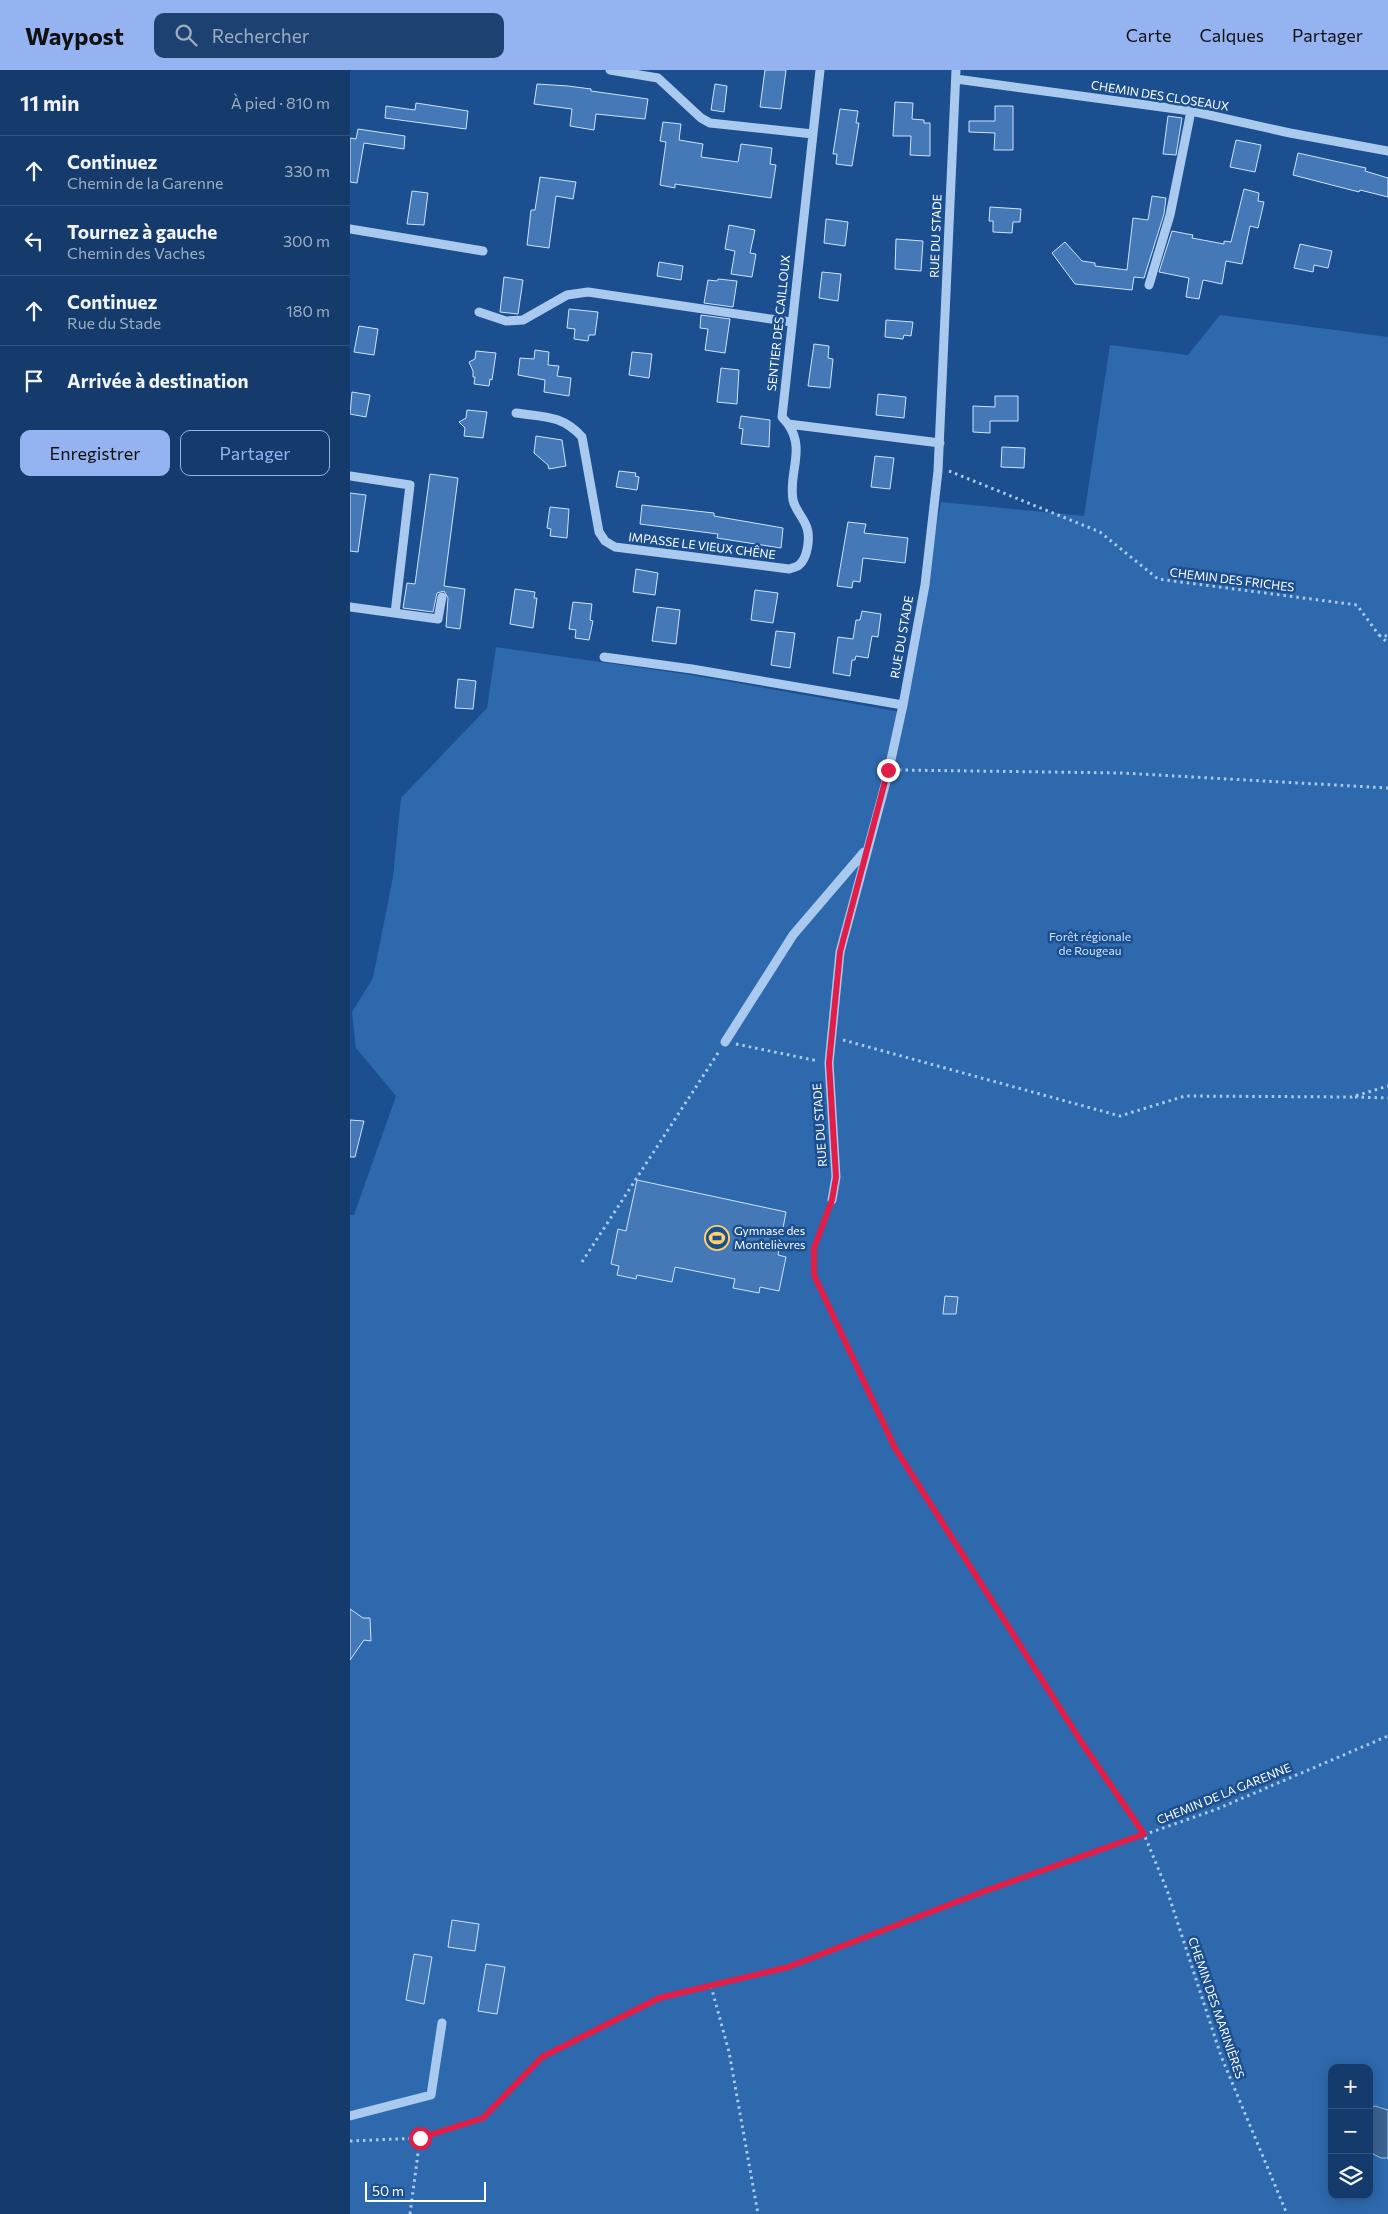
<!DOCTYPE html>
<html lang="fr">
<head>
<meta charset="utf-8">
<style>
	:root { --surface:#143b6b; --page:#1d4271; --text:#f1f3f6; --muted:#9dadc1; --line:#33557e; --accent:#95b2f1 }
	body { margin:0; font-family:Commissioner,sans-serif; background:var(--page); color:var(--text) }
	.controls { position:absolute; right:15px; bottom:15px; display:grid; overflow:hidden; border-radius:10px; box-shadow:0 2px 12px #0003 }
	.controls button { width:45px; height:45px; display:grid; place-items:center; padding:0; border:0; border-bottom:1px solid var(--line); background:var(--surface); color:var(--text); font:25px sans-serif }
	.scale { position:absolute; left:15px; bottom:12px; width:121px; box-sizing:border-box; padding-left:5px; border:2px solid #fff; border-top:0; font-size:14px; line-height:18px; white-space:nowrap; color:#fff; -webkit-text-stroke:4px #1b4f8f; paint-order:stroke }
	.stop { position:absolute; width:15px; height:15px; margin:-11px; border:4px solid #e11d48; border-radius:50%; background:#fff }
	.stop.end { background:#e11d48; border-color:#fff; box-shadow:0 1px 5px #0008 }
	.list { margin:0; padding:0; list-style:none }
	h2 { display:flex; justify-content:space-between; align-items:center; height:65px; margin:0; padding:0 20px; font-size:21px }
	h2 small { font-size:16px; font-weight:400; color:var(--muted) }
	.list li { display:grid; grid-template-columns:32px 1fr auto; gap:15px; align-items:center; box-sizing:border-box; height:70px; padding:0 20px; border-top:1px solid var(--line) }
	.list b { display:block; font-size:19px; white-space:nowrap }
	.list p { margin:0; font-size:16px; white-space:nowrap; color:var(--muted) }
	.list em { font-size:16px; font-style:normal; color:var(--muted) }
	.actions { display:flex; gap:10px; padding:15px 20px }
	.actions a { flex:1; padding:11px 0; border:1px solid var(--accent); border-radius:10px; text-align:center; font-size:18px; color:var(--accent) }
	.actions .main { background:var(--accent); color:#111 }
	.icon { flex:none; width:28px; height:28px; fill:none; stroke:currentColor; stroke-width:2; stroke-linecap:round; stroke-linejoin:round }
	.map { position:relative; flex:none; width:1038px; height:2144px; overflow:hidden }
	header { display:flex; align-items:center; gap:30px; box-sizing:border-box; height:70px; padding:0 25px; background:var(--accent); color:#111 }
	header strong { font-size:24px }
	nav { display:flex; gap:28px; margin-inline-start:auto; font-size:18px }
	.search { width:350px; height:45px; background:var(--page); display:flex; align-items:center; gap:12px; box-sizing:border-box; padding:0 18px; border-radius:10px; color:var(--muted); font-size:19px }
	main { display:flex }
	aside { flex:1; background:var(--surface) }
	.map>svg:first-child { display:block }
	.green { fill:#2e69ad }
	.water { fill:#3c6290; stroke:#9cc4f0 }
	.building { fill:#4478b7; stroke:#cfe3fa }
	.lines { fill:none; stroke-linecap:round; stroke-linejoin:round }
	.path { stroke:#a9c9ee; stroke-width:3; stroke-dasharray:2.5 4; stroke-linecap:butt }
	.minor { stroke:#a9c9ee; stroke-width:9 }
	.route { stroke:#e11d48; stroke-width:6 }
	.labels { text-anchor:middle; stroke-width:5; stroke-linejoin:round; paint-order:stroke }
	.street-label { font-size:12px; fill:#fff; stroke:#1b4f8f }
	.park-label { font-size:12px; fill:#cfe3fa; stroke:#1b4f8f }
	.poi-label { font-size:12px; fill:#fff; stroke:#1b4f8f; text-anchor:start }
</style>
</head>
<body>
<header>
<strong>Waypost</strong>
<div class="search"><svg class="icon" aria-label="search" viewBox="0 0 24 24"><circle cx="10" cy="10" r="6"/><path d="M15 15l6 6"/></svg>Rechercher</div>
<nav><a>Carte</a><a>Calques</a><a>Partager</a></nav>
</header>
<main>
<aside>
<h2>11 min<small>À pied · 810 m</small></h2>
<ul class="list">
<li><svg class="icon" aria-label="ahead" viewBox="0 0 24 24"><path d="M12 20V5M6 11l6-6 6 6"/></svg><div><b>Continuez</b><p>Chemin de la Garenne</p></div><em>330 m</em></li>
<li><svg class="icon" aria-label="left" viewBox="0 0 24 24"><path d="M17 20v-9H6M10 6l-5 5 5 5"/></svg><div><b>Tournez à gauche</b><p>Chemin des Vaches</p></div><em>300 m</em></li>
<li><svg class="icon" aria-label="ahead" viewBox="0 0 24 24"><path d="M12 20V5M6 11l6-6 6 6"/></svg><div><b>Continuez</b><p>Rue du Stade</p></div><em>180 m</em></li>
<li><svg class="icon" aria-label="arrive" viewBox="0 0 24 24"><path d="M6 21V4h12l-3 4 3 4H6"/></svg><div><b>Arrivée à destination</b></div></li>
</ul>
<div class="actions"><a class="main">Enregistrer</a><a>Partager</a></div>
</aside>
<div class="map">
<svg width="1038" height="2144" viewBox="0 0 1038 2144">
	<rect width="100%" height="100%" fill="#1b4f8f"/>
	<path class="green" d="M 870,245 L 1038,267 L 1038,2040 L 1031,2036 L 1019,2038 L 1019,1998 L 982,1998 L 982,2125 L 1019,2125 L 1019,2082 L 1031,2088 L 1038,2088 L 1038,2144 L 0,2144 L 0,1145 L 4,1145 L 46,1026 L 6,978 L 2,942 L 23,908 L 43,807 L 51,728 L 137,638 L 146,577 L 341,605 L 551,642 L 591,432 L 734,446 L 760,275 L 838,285 Z"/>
	<path class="water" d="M 1025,2036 L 1038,2040 L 1038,2088 L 1031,2088 L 1019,2082 L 1019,2038 Z"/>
	<path class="building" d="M 415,0 L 436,0 L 431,39 L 410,37 Z
		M 187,14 L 218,16 L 241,19 L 241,21 L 298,29 L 295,49 L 246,44 L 244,60 L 220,56 L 222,39 L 184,34 Z
		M 365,14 L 377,16 L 374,42 L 361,40 Z
		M 545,32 L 563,33 L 562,49 L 574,50 L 574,53 L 580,53 L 580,86 L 560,85 L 561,66 L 543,66 Z
		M 66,33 L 118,41 L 116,59 L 35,48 L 36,36 L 65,40 Z
		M 645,36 L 663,36 L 663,80 L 644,80 L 645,63 L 619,62 L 619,51 L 645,51 Z
		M 490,39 L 508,41 L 506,53 L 509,53 L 502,96 L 486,94 L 487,84 L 483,84 Z
		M 818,46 L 832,48 L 826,85 L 813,84 Z
		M 313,52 L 331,54 L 329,70 L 353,74 L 351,87 L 388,92 L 391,74 L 422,78 L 420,94 L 426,95 L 421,128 L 325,114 L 325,118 L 310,115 L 316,72 L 310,71 Z
		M 8,59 L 55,66 L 54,79 L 14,73 L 7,113 L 0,112 L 0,68 L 6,69 Z
		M 886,70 L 911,75 L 905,102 L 880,97 Z
		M 948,83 L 1016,98 L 1015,101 L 1038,108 L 1038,127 L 1010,120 L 1009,122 L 943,105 Z
		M 190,107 L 226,112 L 223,129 L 206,126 L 199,178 L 177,175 L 181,140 L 185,140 Z
		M 894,119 L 909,123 L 908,131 L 914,132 L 908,158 L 900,156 L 892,194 L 876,191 L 872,214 L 853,210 L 849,229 L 836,227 L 839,208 L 809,202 L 822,161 L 843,165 L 842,168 L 874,174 L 874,171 L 881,172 Z
		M 62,121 L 78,123 L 74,155 L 57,154 Z
		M 802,126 L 816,128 L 814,144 L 794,208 L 784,207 L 782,220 L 725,214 L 702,183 L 715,172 L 732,191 L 745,193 L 745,196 L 777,200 L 783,148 L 798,150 Z
		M 640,137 L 671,139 L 670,152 L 663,152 L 662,163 L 643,162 L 643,151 L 639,151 Z
		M 476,149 L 498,152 L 495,176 L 474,173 Z
		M 379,155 L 405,160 L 400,183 L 406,184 L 402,207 L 381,204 L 385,181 L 375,179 Z
		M 546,169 L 573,171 L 571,201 L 545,199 Z
		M 950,174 L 982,181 L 978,198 L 964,195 L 963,202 L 944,198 Z
		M 309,192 L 333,196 L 331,210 L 307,206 Z
		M 472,202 L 491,204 L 488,231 L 469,228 Z
		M 154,207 L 173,210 L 168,244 L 150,242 Z
		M 368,209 L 387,211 L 383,237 L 354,233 L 358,210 L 367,211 Z
		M 219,239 L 248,242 L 245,265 L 239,265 L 238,271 L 224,269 L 225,259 L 217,258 Z
		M 351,245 L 380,249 L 375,283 L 355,280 L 358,259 L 350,258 Z
		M 536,250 L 563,252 L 561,266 L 554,265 L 553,269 L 535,267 Z
		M 9,256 L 28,259 L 24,285 L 4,282 Z
		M 464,274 L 479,276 L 478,288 L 483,289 L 480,318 L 458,316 Z
		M 185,280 L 199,282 L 198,295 L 209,296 L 207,306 L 221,308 L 219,326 L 194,322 L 195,310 L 168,305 L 170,288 L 184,289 Z
		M 126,281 L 146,283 L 142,310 L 140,309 L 139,316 L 124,314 L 125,307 L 123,307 L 123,301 L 119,292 L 125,289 Z
		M 282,282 L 302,284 L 299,308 L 279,305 Z
		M 371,298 L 389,300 L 387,334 L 367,332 Z
		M 2,322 L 20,325 L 16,347 L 0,344 Z
		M 528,324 L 556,327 L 554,348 L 526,345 Z
		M 645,326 L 668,326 L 668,351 L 640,351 L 640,363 L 623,362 L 623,336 L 645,337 Z
		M 117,340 L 137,342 L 133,368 L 114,366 L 115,358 L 109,352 L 116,348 Z
		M 391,346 L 420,350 L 419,377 L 391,374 L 393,359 L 389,358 Z
		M 186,366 L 212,370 L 216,396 L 199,399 L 198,395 L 184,383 Z
		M 652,377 L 675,378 L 674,398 L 651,397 Z
		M 525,386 L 544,388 L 540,419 L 521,417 Z
		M 269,401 L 286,403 L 285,406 L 289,407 L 287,420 L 266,417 Z
		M 80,404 L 108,408 L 94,516 L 115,519 L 110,559 L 96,557 L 98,528 L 94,521 L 87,523 L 83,542 L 53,538 L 57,513 L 65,514 Z
		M 0,423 L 16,425 L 8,482 L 0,481 Z
		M 292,435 L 364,443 L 364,446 L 433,458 L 431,478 L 367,468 L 368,464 L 290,454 Z
		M 200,437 L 219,439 L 217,468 L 200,466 L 201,459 L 197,458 Z
		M 498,452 L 516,454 L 514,463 L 558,468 L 555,493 L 513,488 L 510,512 L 503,511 L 502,518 L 487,516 Z
		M 286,499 L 308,503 L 305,525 L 283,522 Z
		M 165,519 L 185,522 L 184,528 L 187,528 L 183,558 L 160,554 Z
		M 405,520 L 428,523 L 423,553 L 401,550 Z
		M 223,532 L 242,534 L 240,550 L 243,551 L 239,570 L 225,568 L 226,560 L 219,559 Z
		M 307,537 L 330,540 L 326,574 L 302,571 Z
		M 512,541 L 531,544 L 528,567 L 522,566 L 518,588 L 506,586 L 505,590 L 502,590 L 500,606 L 483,603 L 488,567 L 503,569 L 506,550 L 510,550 Z
		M 426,561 L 445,563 L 440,598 L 421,595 Z
		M 108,609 L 126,611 L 123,639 L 105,638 Z
		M 0,1050 L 14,1051 L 5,1087 L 0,1087 Z
		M 287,1110 L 436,1142 L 428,1185 L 436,1187 L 429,1221 L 410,1217 L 409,1223 L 383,1218 L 385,1209 L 325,1197 L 322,1212 L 287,1205 L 286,1209 L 267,1205 L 269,1196 L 261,1194 L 268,1159 L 276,1161 Z
		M 595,1226 L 608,1227 L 606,1244 L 593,1244 Z
		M 0,1539 L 13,1548 L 20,1548 L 21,1571 L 14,1570 L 0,1590 Z
		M 102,1850 L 129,1854 L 125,1881 L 98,1877 Z
		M 64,1884 L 82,1887 L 74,1934 L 56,1930 Z
		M 136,1894 L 155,1897 L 147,1944 L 128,1941 Z"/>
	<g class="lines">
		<path class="path" d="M 599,401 L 750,462 L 808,509 L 1007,535 L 1029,565 L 1038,566
			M 1029,565 L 1038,573
			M 549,700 L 772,703 L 1038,718
			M 493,970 L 770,1046 L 835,1026 L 1002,1027 L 1038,1016
			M 386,974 L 468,991
			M 1005,1027 L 1038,1028
			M 478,1140 L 464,1178 L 464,1205 L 545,1378 L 734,1676 L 794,1764 L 817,1820 L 871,1986 L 937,2144
			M 232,1192 L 370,980
			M 361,1916 L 379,1982 L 408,2144
			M 0,2071 L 70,2068 L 133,2049 L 192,1987 L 309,1929 L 438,1897 L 632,1822 L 867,1739 L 1038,1666
			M 60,2144 L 70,2068"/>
		<path class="minor" d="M 260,0 L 308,8 L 351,48 L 360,53 L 463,64
			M 470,0 L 432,347 L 438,354 L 590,373
			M 606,9 L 841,41 L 940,63 L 1038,81
			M 0,159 L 133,181
			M 799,215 L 820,145 L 841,41
			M 129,242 L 156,251 L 173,250 L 217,225 L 238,222 L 441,252
			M 166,343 C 194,347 212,345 232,367 L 249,462 L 255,471 L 265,477 L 439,499 C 442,498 447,497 449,495 C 458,488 460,467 457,458 C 454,448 445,440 443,430 C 438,404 456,379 438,354
			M 0,406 L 60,415 L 45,543
			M 0,537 L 88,549 L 92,527
			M 254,587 L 342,599 L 553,635
			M 375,972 L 443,865 L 514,782
			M 482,1130 L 486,1107 L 479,993 L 490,882 L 537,708 L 553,635 L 575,515 L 588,401 L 606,0
			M 0,2046 L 81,2025 L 92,1953"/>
	</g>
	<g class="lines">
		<path class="route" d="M 70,2068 L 133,2048 L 192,1987 L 309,1928 L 438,1897 L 632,1822 L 794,1764 L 734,1676 L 545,1378 L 464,1205 L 464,1178 L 482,1130 L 486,1107 L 479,993 L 490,882 L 538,700"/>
	</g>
	<defs>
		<symbol id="stadium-ring" viewBox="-11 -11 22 22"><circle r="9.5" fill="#1b4f8f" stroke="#ffd166" stroke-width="1.5"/><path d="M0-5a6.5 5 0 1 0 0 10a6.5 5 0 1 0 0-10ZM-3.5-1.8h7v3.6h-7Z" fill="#ffd166"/></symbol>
	</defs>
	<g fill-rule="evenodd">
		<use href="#stadium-ring" x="353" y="1154" width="28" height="28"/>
	</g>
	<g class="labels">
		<g class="street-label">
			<text transform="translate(810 26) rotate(9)" y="4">CHEMIN DES CLOSEAUX</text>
			<text transform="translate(586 166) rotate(-88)" y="4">RUE DU STADE</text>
			<text transform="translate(429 253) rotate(-84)" y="4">SENTIER DES CAILLOUX</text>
			<text transform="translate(352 476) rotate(7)" y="4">IMPASSE LE VIEUX CHÊNE</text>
			<text transform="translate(882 510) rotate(7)" y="4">CHEMIN DES FRICHES</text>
			<text transform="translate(552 567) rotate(-80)" y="4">RUE DU STADE</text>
			<text transform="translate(470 1055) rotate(-94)" y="4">RUE DU STADE</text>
			<text transform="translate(874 1724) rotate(-22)" y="4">CHEMIN DE LA GARENNE</text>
			<text transform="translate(866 1938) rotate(71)" y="4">CHEMIN DES MARINIÈRES</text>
		</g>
		<g class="park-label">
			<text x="740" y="871">Forêt régionale<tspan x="740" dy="14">de Rougeau</tspan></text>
		</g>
		<g class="poi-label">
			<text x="384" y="1165">Gymnase des<tspan x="384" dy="14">Montelièvres</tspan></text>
		</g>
	</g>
</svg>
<div class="controls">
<button>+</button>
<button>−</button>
<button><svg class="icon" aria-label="layers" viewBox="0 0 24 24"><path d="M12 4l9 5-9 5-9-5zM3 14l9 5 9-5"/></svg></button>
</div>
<div class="scale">50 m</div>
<div class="stop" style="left:70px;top:2068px"></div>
<div class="stop end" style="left:538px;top:700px"></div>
</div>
</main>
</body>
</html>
